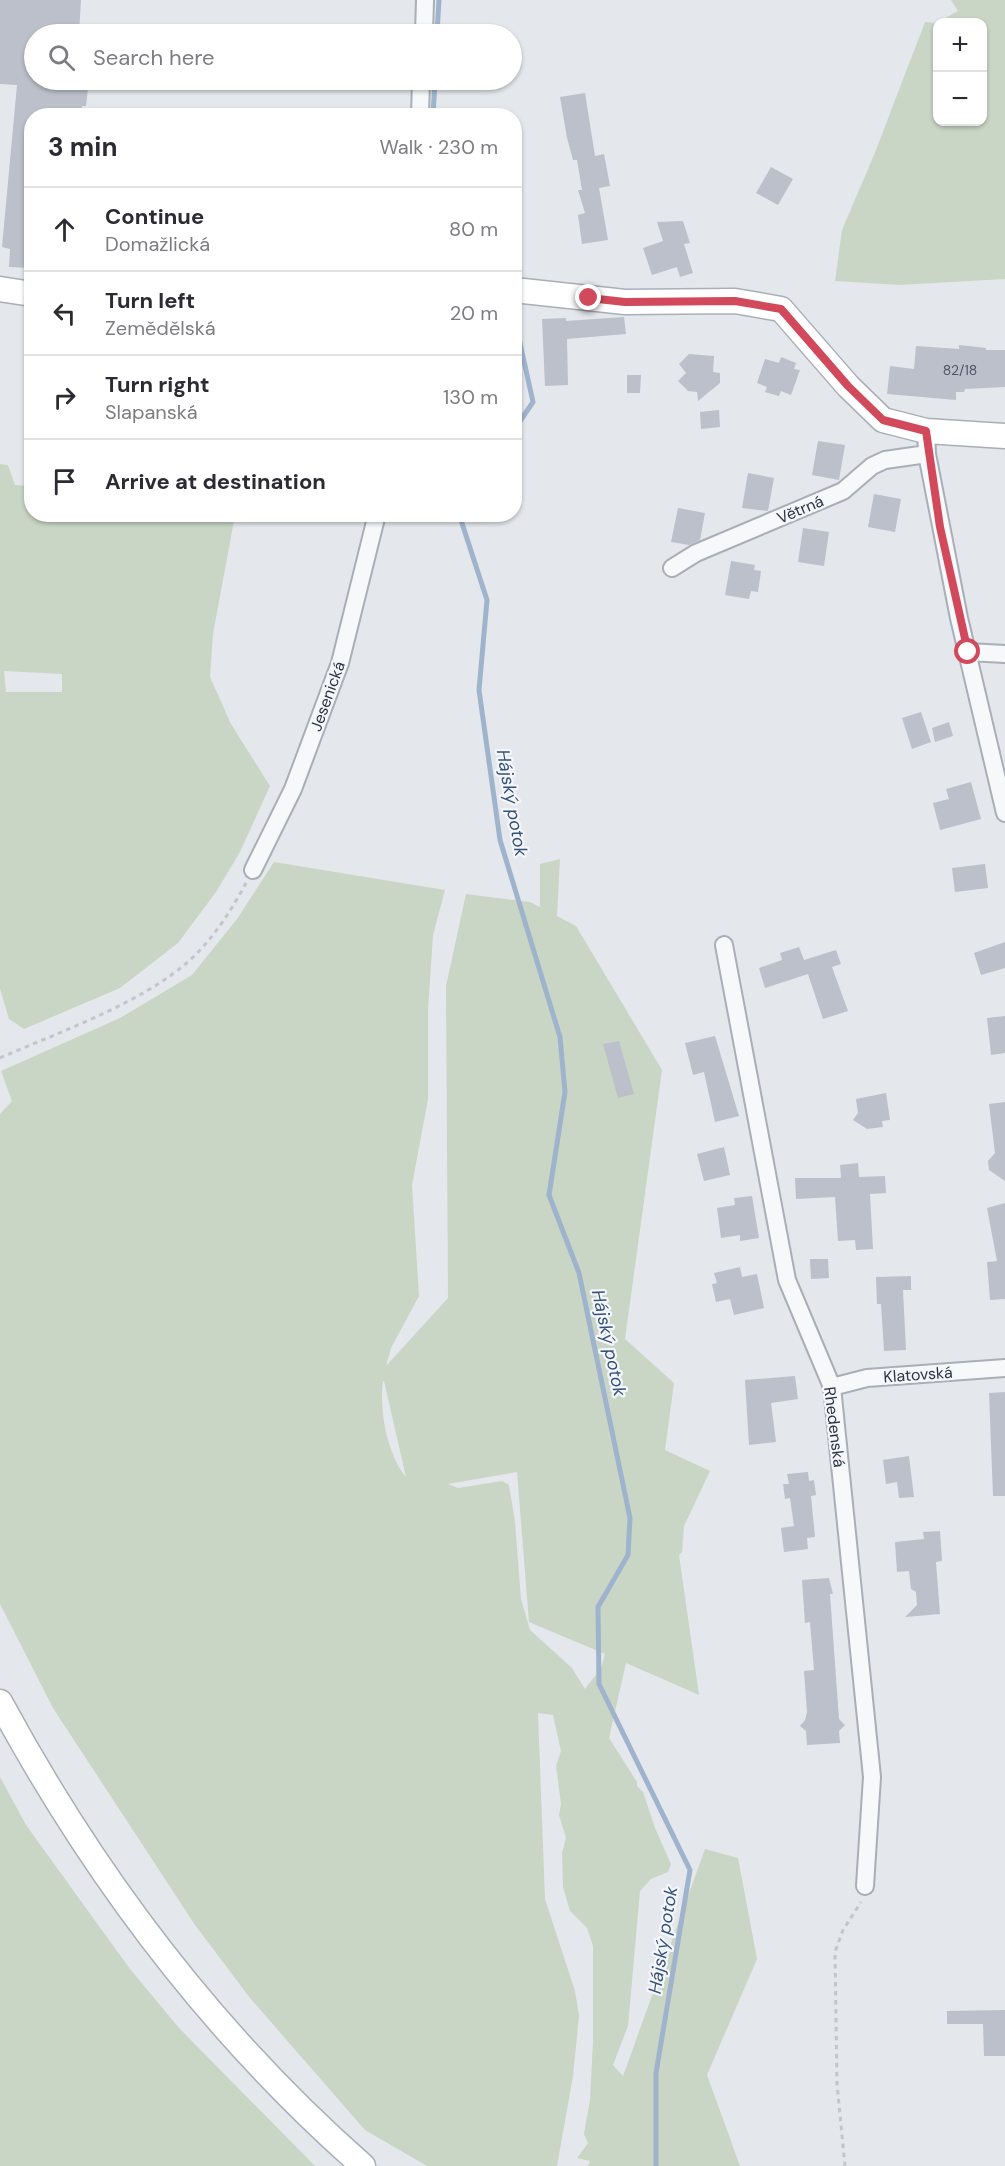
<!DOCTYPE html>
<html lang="en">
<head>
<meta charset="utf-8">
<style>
	:root { --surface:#fff; --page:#f7f7f7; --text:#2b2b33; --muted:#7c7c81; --line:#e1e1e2 }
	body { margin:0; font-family:"DM Sans",sans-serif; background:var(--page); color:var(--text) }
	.controls { position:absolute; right:18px; top:18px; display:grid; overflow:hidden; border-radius:12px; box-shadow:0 2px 4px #0004 }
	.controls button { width:54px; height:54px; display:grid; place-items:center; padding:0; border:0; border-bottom:2px solid var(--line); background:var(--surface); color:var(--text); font:30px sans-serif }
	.stop { position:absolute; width:18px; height:18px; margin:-14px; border:4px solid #d1495b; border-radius:50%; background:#fff }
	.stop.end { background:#d1495b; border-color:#fff; box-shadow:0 2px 6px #0008 }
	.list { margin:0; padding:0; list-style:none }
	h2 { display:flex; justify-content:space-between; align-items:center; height:78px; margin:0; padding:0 24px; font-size:26px }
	h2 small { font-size:20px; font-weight:400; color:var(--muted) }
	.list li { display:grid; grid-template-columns:39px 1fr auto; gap:18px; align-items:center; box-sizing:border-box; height:84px; padding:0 24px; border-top:2px solid var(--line) }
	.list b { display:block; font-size:22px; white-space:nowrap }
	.list p { margin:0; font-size:20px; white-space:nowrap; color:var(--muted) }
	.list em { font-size:20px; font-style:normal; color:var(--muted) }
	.icon { flex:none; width:33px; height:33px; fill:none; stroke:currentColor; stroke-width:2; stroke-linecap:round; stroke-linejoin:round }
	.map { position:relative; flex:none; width:1005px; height:2166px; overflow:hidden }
	.search { position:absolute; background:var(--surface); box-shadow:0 2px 4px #0004; left:24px; top:24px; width:498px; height:66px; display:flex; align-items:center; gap:15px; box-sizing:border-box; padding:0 21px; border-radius:33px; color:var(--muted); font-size:22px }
	.panel { position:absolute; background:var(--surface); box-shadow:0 2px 4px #0004; left:24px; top:108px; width:498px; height:414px; border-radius:24px }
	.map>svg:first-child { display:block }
	.green { fill:#c9d6c5; fill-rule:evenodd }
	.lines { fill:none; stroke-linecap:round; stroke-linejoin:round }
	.stream { stroke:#9fb4cc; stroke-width:5 }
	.building { fill:#bbc0ca }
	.street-casing { stroke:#a9aeb7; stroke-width:20 }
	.secondary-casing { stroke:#a9aeb7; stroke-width:27 }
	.path { stroke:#c2c5cb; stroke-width:3; stroke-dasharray:4.5 4.5; stroke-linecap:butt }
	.street { stroke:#f7f8fa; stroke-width:16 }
	.secondary { stroke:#fff; stroke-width:24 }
	.route { stroke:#d1495b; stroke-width:8 }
	.labels { text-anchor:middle; stroke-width:4.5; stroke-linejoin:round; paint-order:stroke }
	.number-label { font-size:14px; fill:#4f5766 }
	.street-label { font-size:16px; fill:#2b3445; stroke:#f4f6f9 }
	.water-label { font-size:18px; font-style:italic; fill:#34527a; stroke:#f4f6f9 }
</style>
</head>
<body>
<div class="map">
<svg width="1005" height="2166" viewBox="0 0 1005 2166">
	<rect width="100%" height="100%" fill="#e4e7ec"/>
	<path class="green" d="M 951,0 L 1005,0 L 1005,279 L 899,285 L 835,281 L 842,230 L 874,155 L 925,22 L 937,23 L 938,122 L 982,122 L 982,22 L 938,22 L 958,11 Z
		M 0,464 L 8,465 L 15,485 L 31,486 L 32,514 L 235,515 L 213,634 L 210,677 L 231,724 L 270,786 L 240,852 L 216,892 L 178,943 L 120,988 L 24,1029 L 9,1019 L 0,989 ZM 4,671 L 62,674 L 62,692 L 6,692 Z
		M 560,859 L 557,916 L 576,926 L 662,1070 L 625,1339 L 674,1383 L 665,1450 L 710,1471 L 684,1526 L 682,1552 L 679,1555 L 699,1695 L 626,1663 L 609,1738 L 637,1782 L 637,1786 L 643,1792 L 655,1828 L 671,1864 L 668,1872 L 651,1879 L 640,1891 L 628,2026 L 613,2065 L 623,2076 L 705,1849 L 738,1858 L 757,1959 L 707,2075 L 740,2166 L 588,2166 L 590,2161 L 577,2158 L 588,2143 L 584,2134 L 590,2100 L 593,2041 L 593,1946 L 587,1928 L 570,1911 L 563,1887 L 562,1853 L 566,1838 L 559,1815 L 561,1804 L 556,1766 L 561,1751 L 553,1715 L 538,1713 L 545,1899 L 575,1991 L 579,2016 L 573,2076 L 557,2166 L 427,2166 L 365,2130 L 250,1998 L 195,1925 L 53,1708 L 0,1604 L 0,1114 L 12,1101 L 1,1071 L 120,1018 L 192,975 L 237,919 L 274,862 L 445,890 L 433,935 L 428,1010 L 428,1099 L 412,1185 L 419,1296 L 391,1348 L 386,1366 L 448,1298 L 446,986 L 466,894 L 530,902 L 540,907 L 540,864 ZM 383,1381 L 384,1381 L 406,1477 C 387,1454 379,1410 383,1381 ZM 517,1472 L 529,1622 L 605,1654 L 601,1668 L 585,1689 L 572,1668 L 530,1630 L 521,1599 L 515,1522 L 509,1485 L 502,1481 L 458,1488 L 448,1484 Z
		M 0,1777 L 26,1825 L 130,1969 L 179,2028 L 315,2166 L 0,2166 Z"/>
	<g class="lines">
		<path class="stream" d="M 437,34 L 439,0
			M 433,116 L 435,80
			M 514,316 L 533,402 L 514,430
			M 459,514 L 487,600 L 479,690 L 500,840 L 560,1037 L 565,1092 L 549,1195 L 579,1273 L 630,1518 L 628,1555 L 598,1607 L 599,1684 L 690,1870 L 656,2073 L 656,2166"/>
	</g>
	<path class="building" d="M 0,0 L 81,0 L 79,34 L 34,34 L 34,80 L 89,80 L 86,106 L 82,106 L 81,116 L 32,116 L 32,268 L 9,267 L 10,249 L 2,247 L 17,85 L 0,84 Z
		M 585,93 L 595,156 L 604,154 L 610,186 L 599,188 L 608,240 L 582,244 L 578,215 L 585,213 L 578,190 L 582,190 L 577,160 L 573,160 L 567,138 L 560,97 Z
		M 771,167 L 793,179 L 778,205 L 756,193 Z
		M 683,221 L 690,243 L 684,244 L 693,273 L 680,277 L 677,267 L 652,275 L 643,248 L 663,241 L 657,222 Z
		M 624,317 L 626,334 L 567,339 L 568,385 L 545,386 L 542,319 L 566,318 L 566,321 Z
		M 959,345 L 986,348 L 986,350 L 1005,350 L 1005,387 L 965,389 L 964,392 L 956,392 L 956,400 L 887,394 L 890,366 L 914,369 L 916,346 L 959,349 Z
		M 689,354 L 714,356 L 713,372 L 720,373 L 720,383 L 698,401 L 697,392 L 688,391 L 678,381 L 686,373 L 679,364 Z
		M 781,357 L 796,363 L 794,369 L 800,370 L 791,395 L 781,391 L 779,396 L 765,392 L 767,387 L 757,383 L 765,359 L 779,363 Z
		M 627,375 L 641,375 L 640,393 L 627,393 Z
		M 719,410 L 720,427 L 701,429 L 700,412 Z
		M 818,441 L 845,445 L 839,480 L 812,475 Z
		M 748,473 L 774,478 L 768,511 L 742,508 Z
		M 874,494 L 901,499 L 895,532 L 868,527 Z
		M 678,508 L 705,513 L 700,540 L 689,545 L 671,542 Z
		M 803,528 L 829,532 L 824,566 L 798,562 Z
		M 731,561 L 755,565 L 754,570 L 761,571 L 758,592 L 751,591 L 749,599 L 725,595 Z
		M 921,712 L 931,742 L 912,749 L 902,718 Z
		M 949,722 L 953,736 L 935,742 L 932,728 Z
		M 971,782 L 981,819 L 940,830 L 933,803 L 949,799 L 946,789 Z
		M 985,864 L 988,888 L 955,892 L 952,868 Z
		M 1005,942 L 1005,968 L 981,975 L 974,953 Z
		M 799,947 L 804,960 L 836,950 L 841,964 L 832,967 L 848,1011 L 823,1019 L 808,974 L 765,988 L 759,968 L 782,960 L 780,953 Z
		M 1005,1016 L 1005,1053 L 991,1055 L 987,1018 Z
		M 715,1036 L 739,1116 L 715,1122 L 704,1072 L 693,1075 L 685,1043 Z
		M 619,1041 L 634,1094 L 618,1098 L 603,1044 Z
		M 886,1093 L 890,1120 L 882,1121 L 883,1127 L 867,1129 L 853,1120 L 858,1113 L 856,1099 Z
		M 1005,1102 L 1005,1181 L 989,1170 L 988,1161 L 995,1153 L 989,1104 Z
		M 724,1147 L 730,1175 L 704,1181 L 697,1154 Z
		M 858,1163 L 859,1177 L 885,1176 L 886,1193 L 870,1194 L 873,1249 L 856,1250 L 855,1240 L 838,1241 L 835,1197 L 796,1199 L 795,1178 L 841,1178 L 840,1165 Z
		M 752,1196 L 759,1238 L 740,1241 L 740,1235 L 721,1238 L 717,1208 L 735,1205 L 734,1198 Z
		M 1005,1203 L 1005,1299 L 990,1300 L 987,1262 L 997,1261 L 987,1208 Z
		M 810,1259 L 828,1259 L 829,1278 L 811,1279 Z
		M 740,1267 L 742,1277 L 757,1274 L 764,1308 L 734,1315 L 730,1299 L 716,1302 L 712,1284 L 717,1283 L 714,1273 Z
		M 911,1276 L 911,1290 L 903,1290 L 906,1350 L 884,1351 L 881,1304 L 877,1304 L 876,1277 Z
		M 795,1376 L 798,1399 L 771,1403 L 776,1442 L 749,1445 L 745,1380 Z
		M 1005,1392 L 1005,1496 L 993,1496 L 989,1393 Z
		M 909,1456 L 914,1497 L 899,1498 L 897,1482 L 886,1484 L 883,1460 Z
		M 808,1472 L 809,1481 L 814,1480 L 816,1495 L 811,1496 L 815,1537 L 807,1538 L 808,1549 L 784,1552 L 781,1528 L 794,1526 L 790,1498 L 785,1499 L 783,1484 L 789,1484 L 787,1474 Z
		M 940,1531 L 942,1561 L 936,1562 L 940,1614 L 905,1617 L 917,1605 L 916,1592 L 911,1589 L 909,1571 L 897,1572 L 895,1542 L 924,1539 L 923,1532 Z
		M 829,1578 L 833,1594 L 830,1594 L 839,1719 L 845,1725 L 839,1731 L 840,1743 L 807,1745 L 806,1731 L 800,1726 L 805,1720 L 807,1712 L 804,1671 L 814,1670 L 810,1622 L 805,1623 L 802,1580 Z
		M 1005,2010 L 1005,2056 L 984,2056 L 983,2024 L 947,2024 L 947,2011 Z"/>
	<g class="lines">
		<defs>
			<path id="street" d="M 424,34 L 425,0
				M 420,116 L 421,80
				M 926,431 L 927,454 L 959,618 L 1005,813
				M 672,568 L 696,553 L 843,491 L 872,466 L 885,460 L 927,454
				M 968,652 L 1005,654
				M 253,870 L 293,789 L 340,663 L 377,514
				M 724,945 L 787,1280 L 832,1387 L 872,1777 L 865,1886
				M 832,1387 L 867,1378 L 1005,1368"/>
			<path id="secondary" d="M 0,289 L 32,294
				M 514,290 L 625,302 L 735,301 L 781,309 L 848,386 L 883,420 L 926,431 L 1005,436
				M 0,1702 C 94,1876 214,2035 363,2166"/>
		</defs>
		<use href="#street" class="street-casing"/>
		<use href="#secondary" class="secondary-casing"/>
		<path class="path" d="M 0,1058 C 59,1032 140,1004 189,961 C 213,939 231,911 246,883
			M 845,2166 L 837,2084 L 835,1952 L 843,1930 L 861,1902"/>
		<use href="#street" class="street"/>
		<use href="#secondary" class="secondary"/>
	</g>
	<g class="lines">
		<path class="route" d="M 589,298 L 625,302 L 735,301 L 781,309 L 848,386 L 883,420 L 926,431 L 940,527 L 968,652"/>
	</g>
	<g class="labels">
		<g class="number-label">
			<text x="960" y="375">82/18</text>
		</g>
		<g class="street-label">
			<text transform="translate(800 509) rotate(-23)" y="6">Větrná</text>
			<text transform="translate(327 696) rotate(-70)" y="6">Jesenická</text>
			<text transform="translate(918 1374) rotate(-4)" y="6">Klatovská</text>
			<text transform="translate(835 1427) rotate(83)" y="6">Rhedenská</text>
		</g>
		<g class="water-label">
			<text transform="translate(512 803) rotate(80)" y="6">Hájský potok</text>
			<text transform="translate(609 1343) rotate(78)" y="6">Hájský potok</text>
			<text transform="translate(663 1940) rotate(-81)" y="6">Hájský potok</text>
		</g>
	</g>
</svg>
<div class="controls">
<button>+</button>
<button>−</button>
</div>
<div class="stop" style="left:968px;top:652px"></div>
<div class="stop end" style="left:589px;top:298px"></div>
<div class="search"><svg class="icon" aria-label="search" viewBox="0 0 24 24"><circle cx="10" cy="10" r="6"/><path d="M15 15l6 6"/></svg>Search here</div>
<section class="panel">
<h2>3 min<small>Walk · 230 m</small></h2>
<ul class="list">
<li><svg class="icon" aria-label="ahead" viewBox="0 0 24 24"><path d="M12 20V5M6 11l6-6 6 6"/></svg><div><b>Continue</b><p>Domažlická</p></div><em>80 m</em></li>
<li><svg class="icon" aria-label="left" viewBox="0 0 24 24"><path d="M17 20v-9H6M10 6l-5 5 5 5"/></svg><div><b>Turn left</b><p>Zemědělská</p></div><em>20 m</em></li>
<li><svg class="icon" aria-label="right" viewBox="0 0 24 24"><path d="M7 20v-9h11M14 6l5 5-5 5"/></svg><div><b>Turn right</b><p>Slapanská</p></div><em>130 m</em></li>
<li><svg class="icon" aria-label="arrive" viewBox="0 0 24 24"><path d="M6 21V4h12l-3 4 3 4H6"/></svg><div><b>Arrive at destination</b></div></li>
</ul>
</section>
</div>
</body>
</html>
